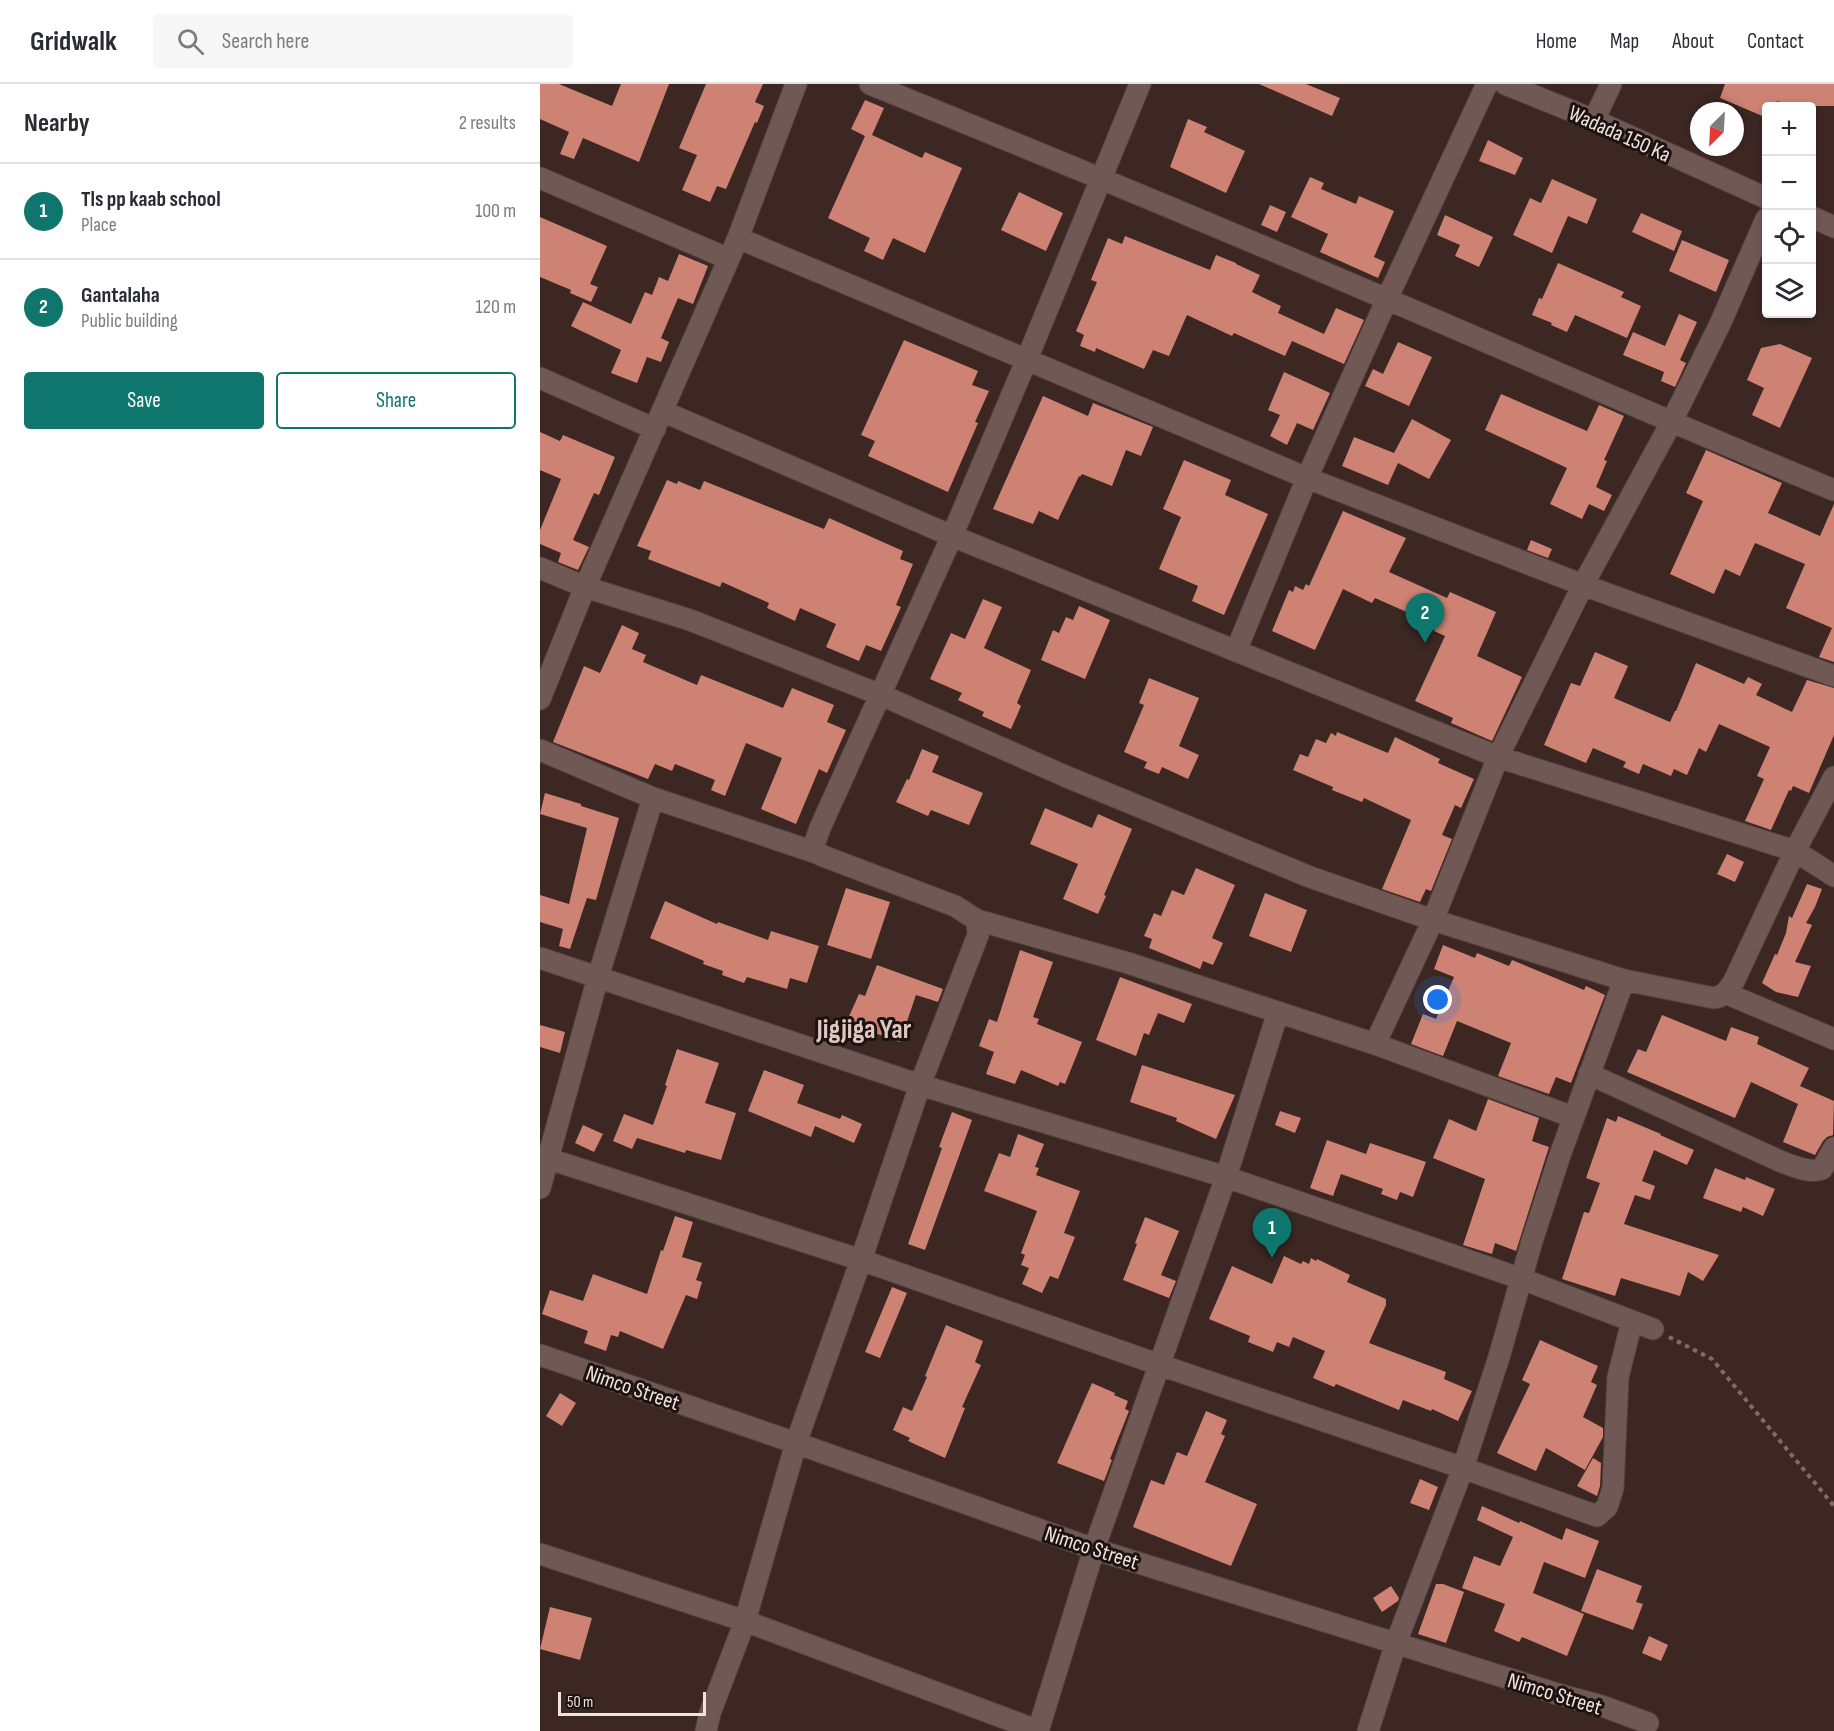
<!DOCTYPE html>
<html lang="en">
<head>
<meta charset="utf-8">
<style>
	:root { --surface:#fff; --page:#f7f7f7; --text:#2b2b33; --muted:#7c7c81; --line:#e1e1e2; --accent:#0f766e }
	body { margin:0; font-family:"Sofia Sans Condensed",sans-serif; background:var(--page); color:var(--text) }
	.controls { position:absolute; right:18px; top:18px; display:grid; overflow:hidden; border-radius:6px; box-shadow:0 3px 9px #0003 }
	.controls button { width:54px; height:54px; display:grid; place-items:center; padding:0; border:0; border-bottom:2px solid var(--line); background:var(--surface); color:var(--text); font:30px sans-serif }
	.compass { position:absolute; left:1150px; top:18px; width:54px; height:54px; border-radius:50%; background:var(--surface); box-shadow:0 3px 9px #0003; rotate:204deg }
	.scale { position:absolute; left:18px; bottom:15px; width:148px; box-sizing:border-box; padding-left:6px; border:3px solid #f0e2df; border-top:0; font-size:16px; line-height:21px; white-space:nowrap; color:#f0e2df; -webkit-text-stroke:4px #1c1311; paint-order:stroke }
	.you { position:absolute; left:898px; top:916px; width:21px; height:21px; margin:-15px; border:4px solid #fff; border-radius:50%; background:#1a73e8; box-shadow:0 0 0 9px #1a73e833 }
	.badge { display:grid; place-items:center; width:39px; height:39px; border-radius:50%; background:var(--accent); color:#fff; font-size:20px; font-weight:700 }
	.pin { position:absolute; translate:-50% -50px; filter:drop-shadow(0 2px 3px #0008) }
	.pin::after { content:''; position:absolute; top:32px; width:21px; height:18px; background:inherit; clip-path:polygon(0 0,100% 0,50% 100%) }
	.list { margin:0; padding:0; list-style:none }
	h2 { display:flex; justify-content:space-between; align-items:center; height:78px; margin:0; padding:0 24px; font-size:26px }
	h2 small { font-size:20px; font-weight:400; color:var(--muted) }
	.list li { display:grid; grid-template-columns:39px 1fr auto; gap:18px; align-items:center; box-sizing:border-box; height:96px; padding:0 24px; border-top:2px solid var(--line) }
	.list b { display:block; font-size:22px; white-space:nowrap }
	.list p { margin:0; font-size:20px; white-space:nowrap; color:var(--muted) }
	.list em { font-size:20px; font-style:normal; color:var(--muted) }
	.actions { display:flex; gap:12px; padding:18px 24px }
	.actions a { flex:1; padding:14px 0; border:2px solid var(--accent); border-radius:6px; text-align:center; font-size:21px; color:var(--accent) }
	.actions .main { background:var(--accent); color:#fff }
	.icon { flex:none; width:33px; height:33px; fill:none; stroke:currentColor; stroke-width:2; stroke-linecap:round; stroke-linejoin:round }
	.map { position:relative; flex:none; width:1294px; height:1647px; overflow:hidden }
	header { display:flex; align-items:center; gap:36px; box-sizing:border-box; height:84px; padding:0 30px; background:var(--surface); border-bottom:2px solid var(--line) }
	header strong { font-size:28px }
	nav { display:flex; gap:33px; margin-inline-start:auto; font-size:21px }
	.search { width:420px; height:54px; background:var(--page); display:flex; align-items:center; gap:15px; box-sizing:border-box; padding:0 21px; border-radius:6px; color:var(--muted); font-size:22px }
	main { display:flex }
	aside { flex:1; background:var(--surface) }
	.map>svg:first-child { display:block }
	.building { fill:#cd8273 }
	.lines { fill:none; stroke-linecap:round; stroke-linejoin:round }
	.minor-casing { stroke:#53423f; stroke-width:23 }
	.path { stroke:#7e6c68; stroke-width:4; stroke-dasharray:4.5 4.5; stroke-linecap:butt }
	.minor { stroke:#705954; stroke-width:21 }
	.labels { text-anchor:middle; stroke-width:6; stroke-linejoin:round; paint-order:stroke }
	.street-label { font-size:22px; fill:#f0e2df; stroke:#1c1311 }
	.district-label { font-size:28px; font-weight:bold; fill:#e2c7c1; stroke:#1c1311 }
</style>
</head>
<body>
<header>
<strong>Gridwalk</strong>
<div class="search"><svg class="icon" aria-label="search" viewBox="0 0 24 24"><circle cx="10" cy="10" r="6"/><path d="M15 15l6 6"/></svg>Search here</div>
<nav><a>Home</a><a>Map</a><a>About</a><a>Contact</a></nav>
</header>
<main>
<aside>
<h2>Nearby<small>2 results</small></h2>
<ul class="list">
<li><span class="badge">1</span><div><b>Tls pp kaab school</b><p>Place</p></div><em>100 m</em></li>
<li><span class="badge">2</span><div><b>Gantalaha</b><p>Public building</p></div><em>120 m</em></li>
</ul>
<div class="actions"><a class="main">Save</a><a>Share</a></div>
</aside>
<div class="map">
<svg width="1294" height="1647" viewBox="0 0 1294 1647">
	<rect width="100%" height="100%" fill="#3c2723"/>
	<path class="building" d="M 0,0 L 19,0 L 72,22 L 81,0 L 129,0 L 99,78 L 43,54 L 34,75 L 20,70 L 29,48 L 0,35 Z
		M 166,0 L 223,0 L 215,18 L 224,22 L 217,39 L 215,38 L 186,105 L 177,102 L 170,118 L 142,106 L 157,71 L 139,64 Z
		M 719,0 L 766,0 L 800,14 L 792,32 Z
		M 1185,0 L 1294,0 L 1294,22 L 1251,22 L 1237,17 L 1235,22 L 1227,22 L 1227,34 L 1180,14 Z
		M 325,16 L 344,24 L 332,51 L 382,74 L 385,68 L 422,84 L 385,169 L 353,154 L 343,176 L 324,167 L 330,154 L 288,134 L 325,52 L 311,45 Z
		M 648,35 L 667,43 L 664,48 L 705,67 L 686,109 L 630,83 Z
		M 948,56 L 983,74 L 975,91 L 939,77 Z
		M 770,93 L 784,99 L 781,105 L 816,120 L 819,112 L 854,127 L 834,173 L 845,178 L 838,194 L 780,168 L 788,150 L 751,133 Z
		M 1012,95 L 1057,115 L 1047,140 L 1028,132 L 1012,169 L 973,151 L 990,114 L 1001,119 Z
		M 479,108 L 523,129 L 506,167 L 461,146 Z
		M 730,121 L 746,128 L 737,148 L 721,141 Z
		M 1101,129 L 1142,147 L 1134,167 L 1092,148 Z
		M 905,131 L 953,153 L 939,183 L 915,172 L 920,161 L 897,151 Z
		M 0,133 L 67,162 L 50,200 L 58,203 L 51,218 L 30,209 L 31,206 L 0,193 Z
		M 585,152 L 670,186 L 676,171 L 696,179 L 696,180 L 720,191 L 712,208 L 741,222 L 738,229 L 784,250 L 796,224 L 824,236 L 804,280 L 752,257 L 745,272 L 694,249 L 692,252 L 647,231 L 629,272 L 613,266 L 604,285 L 556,264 L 555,268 L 540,262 L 544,251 L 536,247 L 557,198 L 551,196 L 568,154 L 582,160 Z
		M 1142,156 L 1189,176 L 1176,208 L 1129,187 Z
		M 139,170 L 168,182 L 153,220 L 138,214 L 121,254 L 129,258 L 121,278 L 107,273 L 97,299 L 71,289 L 81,266 L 31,242 L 43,218 L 91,240 L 105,208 L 112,211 L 119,193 L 128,197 Z
		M 1018,179 L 1084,208 L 1081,213 L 1101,222 L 1087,254 L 1035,231 L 1027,248 L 1011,241 L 1012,239 L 992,231 L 999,214 L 1002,215 Z
		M 1139,230 L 1157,238 L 1140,276 L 1146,279 L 1135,303 L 1121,297 L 1124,288 L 1083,271 L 1093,248 L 1125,262 Z
		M 364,256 L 438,287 L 432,301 L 449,307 L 435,338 L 438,339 L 408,408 L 328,372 L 335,357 L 321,351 Z
		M 858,258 L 892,273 L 869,322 L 825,302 L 833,285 L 843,290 Z
		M 1240,260 L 1272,274 L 1240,344 L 1212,331 L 1224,304 L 1207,296 L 1221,264 Z
		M 744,288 L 790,309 L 773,346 L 757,339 L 747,361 L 730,352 L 740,331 L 728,326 Z
		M 961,310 L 1047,347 L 1059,321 L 1084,332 L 1064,376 L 1067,377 L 1056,403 L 1072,411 L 1064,427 L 1049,420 L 1042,435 L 1010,420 L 1027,384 L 945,346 Z
		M 503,312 L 548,332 L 553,319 L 613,343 L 601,372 L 586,366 L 572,402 L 542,390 L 540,393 L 539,392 L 518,436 L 499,427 L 493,440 L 453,425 Z
		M 872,335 L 911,356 L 889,395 L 858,379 L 848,401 L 802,382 L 814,353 L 854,369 Z
		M 0,348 L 20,357 L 23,351 L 75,373 L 59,411 L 54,409 L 33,456 L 49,463 L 38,486 L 18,478 L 21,469 L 0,460 L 0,446 L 21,395 L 0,386 Z
		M 1166,366 L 1242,399 L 1228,429 L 1280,452 L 1294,420 L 1294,578 L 1279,573 L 1292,544 L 1246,524 L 1265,480 L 1215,459 L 1200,492 L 1185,485 L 1174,510 L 1130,490 L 1163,417 L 1146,409 Z
		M 644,376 L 691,396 L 685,411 L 728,430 L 684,531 L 652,517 L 658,502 L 619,485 L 641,433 L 623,425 Z
		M 127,396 L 137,400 L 138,397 L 160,406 L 164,397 L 284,445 L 289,434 L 363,467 L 360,475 L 373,480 L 356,521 L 361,523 L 341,567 L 326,561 L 319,577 L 286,563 L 296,540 L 260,524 L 255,537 L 227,524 L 229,519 L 182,498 L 180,503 L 108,475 L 111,467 L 97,462 Z
		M 803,427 L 866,454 L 849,488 L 907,514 L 910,508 L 956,528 L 937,572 L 982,593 L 952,657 L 911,639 L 913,634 L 875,617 L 905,552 L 894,547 L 896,541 L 835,514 L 832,519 L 803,505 L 775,566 L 732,547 L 749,506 L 753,508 L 755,502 L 763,506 L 766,500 L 769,502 Z
		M 991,456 L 1012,465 L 1008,474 L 987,466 Z
		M 443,515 L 462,523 L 444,564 L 491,586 L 477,619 L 481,622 L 471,645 L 442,632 L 444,628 L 418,616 L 422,609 L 390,595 L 411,549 L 425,555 Z
		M 539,522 L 570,536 L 545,595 L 501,576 L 513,546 L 519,549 L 526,533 L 533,536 Z
		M 82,541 L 99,549 L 92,565 L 106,571 L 103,578 L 157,601 L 161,591 L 243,624 L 252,604 L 294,621 L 287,638 L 306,646 L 287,689 L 279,685 L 256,740 L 221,725 L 242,674 L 206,659 L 185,712 L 171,706 L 175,696 L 135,680 L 132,687 L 115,680 L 108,695 L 13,658 L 44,582 L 60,589 Z
		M 1055,568 L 1088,582 L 1074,614 L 1130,638 L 1135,627 L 1136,627 L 1156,579 L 1204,600 L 1208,593 L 1222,600 L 1216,611 L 1252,628 L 1267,596 L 1294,604 L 1294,651 L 1269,709 L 1253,702 L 1251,707 L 1249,706 L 1231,746 L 1205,737 L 1224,695 L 1217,692 L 1230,663 L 1179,640 L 1166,668 L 1159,664 L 1147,691 L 1134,685 L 1131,692 L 1103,680 L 1099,690 L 1083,683 L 1086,678 L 1053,664 L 1046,679 L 1004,661 L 1031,599 L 1040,602 Z
		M 609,594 L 659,614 L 639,662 L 659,671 L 648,695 L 622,683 L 619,690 L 604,684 L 607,678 L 584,668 L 604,621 L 599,619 Z
		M 797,648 L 848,669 L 855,653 L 900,675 L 898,679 L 934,695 L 921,724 L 915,721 L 902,751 L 912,755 L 891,807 L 886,805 L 880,818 L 842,805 L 871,736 L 824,714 L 822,718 L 792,706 L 793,703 L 753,686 L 760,670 L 768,673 L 776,655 L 786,659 L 791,649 L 796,652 Z
		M 382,665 L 399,672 L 392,688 L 443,709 L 429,741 L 391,726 L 388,732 L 356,718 L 367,695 L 369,696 Z
		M 5,709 L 41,720 L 41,722 L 79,734 L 56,816 L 47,814 L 30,865 L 19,862 L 23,845 L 0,838 L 0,811 L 29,820 L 47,744 L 0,730 Z
		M 505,724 L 552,744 L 558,730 L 592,745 L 564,811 L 566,812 L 558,830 L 523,815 L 538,780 L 490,760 Z
		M 1187,770 L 1204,778 L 1195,798 L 1177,790 Z
		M 656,784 L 695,801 L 672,854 L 683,859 L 673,881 L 663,877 L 660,885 L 609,864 L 612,855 L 604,852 L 614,829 L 621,832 L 632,806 L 644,811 Z
		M 1267,800 L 1282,805 L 1275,823 L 1266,839 L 1272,841 L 1255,878 L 1271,882 L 1258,913 L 1236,908 L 1222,899 L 1235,870 L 1237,871 L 1246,849 L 1249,832 L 1252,834 Z
		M 306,804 L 350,818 L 331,875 L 287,861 Z
		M 725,809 L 767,826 L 751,868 L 709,852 Z
		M 125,817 L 177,840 L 178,838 L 228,856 L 231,847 L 279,862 L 267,899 L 250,894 L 247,905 L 207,893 L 204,899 L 182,891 L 183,887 L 163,880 L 164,877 L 110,854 Z
		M 903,861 L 935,874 L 937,869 L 969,882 L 972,876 L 1044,906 L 1046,902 L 1065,911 L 1031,999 L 1016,993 L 1009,1010 L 958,992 L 971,959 L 917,937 L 903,972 L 871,960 L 883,930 L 896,935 L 914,893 L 894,885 Z
		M 480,866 L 513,878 L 493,933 L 499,935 L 497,940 L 542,958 L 525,1000 L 520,998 L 518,1002 L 481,986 L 475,1000 L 446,990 L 454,968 L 439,962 L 449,935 L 457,938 Z
		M 337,881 L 403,905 L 398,918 L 376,911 L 360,958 L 306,939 L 319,910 L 325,912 Z
		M 580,893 L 652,920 L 644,939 L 618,929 L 609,951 L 604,949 L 596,972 L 556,956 Z
		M 1122,931 L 1186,957 L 1191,943 L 1219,953 L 1217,960 L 1269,984 L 1260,1002 L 1294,1017 L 1293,1051 L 1287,1053 L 1283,1057 L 1275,1071 L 1243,1058 L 1258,1020 L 1211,998 L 1195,1034 L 1087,988 L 1098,965 L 1106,968 Z
		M 0,941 L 25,948 L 20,969 L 0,963 Z
		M 137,965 L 179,979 L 165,1019 L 196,1029 L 181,1076 L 146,1066 L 145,1069 L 97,1054 L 92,1065 L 73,1057 L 84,1030 L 113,1041 L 127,1002 L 125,1001 Z
		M 602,981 L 695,1011 L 676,1055 L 636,1037 L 637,1034 L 590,1018 Z
		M 224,986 L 264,1001 L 257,1019 L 300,1035 L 302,1031 L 322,1040 L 314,1059 L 275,1042 L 271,1053 L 208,1027 Z
		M 948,1015 L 999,1034 L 992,1057 L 1009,1063 L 976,1167 L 955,1159 L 952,1170 L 923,1161 L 945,1095 L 893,1074 L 909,1035 L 936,1047 Z
		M 740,1027 L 761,1034 L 755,1049 L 735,1041 Z
		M 412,1028 L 432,1036 L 385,1166 L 368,1160 L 402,1064 L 399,1063 Z
		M 1078,1032 L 1121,1050 L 1120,1051 L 1154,1066 L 1147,1081 L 1114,1066 L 1102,1097 L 1115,1102 L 1110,1116 L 1095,1111 L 1084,1140 L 1179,1171 L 1163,1197 L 1148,1188 L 1140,1212 L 1081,1194 L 1075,1212 L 1022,1195 L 1044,1128 L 1049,1129 L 1060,1099 L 1046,1094 L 1067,1034 L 1076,1038 Z
		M 43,1041 L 63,1050 L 54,1068 L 35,1059 Z
		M 478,1050 L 504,1060 L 495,1083 L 499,1084 L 496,1091 L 540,1107 L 524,1149 L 535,1153 L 518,1195 L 510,1192 L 502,1209 L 482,1200 L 489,1184 L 481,1181 L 485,1171 L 481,1169 L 497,1127 L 444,1107 L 459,1069 L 470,1073 Z
		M 787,1056 L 826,1070 L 830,1059 L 886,1078 L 873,1113 L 860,1108 L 857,1116 L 841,1110 L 843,1105 L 801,1090 L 793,1112 L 770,1104 Z
		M 1175,1084 L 1205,1096 L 1206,1093 L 1235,1105 L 1223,1132 L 1203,1123 L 1201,1128 L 1163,1114 Z
		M 135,1132 L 153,1138 L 142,1173 L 162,1179 L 156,1196 L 162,1198 L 157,1215 L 146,1211 L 123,1265 L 80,1247 L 78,1253 L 71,1251 L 66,1267 L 44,1259 L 48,1247 L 2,1230 L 10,1206 L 43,1217 L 53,1190 L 107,1210 L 121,1166 L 123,1167 Z
		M 605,1133 L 639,1147 L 621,1191 L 636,1197 L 629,1214 L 583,1196 L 597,1160 L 595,1159 Z
		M 744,1172 L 761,1180 L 763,1177 L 769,1180 L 771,1174 L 776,1177 L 777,1175 L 810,1191 L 807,1198 L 846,1215 L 846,1221 L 829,1259 L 906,1288 L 904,1295 L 932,1307 L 918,1337 L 892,1325 L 891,1327 L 863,1316 L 859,1326 L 796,1300 L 794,1303 L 773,1294 L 785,1267 L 753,1253 L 749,1263 L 737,1258 L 733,1268 L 708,1258 L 710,1252 L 669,1235 L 692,1182 L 732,1200 Z
		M 352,1203 L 367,1209 L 340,1274 L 325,1268 Z
		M 406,1241 L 443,1257 L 435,1278 L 441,1281 L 422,1323 L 425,1324 L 405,1374 L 368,1357 L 370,1354 L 353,1346 L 363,1323 L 372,1327 L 387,1293 L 385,1292 Z
		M 1000,1256 L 1058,1282 L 1051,1298 L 1057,1301 L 1043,1333 L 1063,1344 L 1063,1353 L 1045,1386 L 1006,1364 L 996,1387 L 957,1369 L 990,1300 L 982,1296 Z
		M 552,1299 L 575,1309 L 574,1311 L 588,1317 L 585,1325 L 589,1327 L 570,1375 L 572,1376 L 564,1397 L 517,1379 Z
		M 20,1309 L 36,1319 L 22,1342 L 6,1332 Z
		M 666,1327 L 687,1336 L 681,1350 L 685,1352 L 665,1398 L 717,1420 L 691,1482 L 593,1443 L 611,1396 L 624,1401 L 637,1368 L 647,1372 Z
		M 1053,1374 L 1061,1379 L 1060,1402 L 1057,1412 L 1037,1402 Z
		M 880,1395 L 898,1403 L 889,1426 L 870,1419 Z
		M 942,1422 L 979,1439 L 980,1437 L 1022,1456 L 1026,1444 L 1059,1457 L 1045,1494 L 1004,1478 L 993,1509 L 1044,1530 L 1027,1572 L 982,1553 L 979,1558 L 954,1547 L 965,1520 L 922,1504 L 934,1472 L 960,1482 L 973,1453 L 937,1436 Z
		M 1057,1485 L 1102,1502 L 1096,1518 L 1103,1520 L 1093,1546 L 1041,1527 Z
		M 896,1500 L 903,1500 L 924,1508 L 906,1559 L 878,1550 Z
		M 851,1502 L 859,1514 L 858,1517 L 842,1528 L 833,1514 Z
		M 10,1523 L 52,1534 L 40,1576 L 0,1565 Z
		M 1109,1552 L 1128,1561 L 1121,1577 L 1102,1569 Z"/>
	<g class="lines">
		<defs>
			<path id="minor" d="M 330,0 C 502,70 674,141 844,214 C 994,278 1143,344 1294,406
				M 600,0 L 487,275 L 412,452 L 280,744 L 273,764 L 277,769 L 283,772 L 415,822 L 437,836 L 588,879 L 835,960 L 1033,1033
				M 965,0 L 1054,36 L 1226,114
				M 1054,36 L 1071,0
				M 0,94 L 189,175
				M 1272,133 L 1294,143
				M 198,154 L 767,394 L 1043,501 L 1294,592
				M 0,294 L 115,345
				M 122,327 L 412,452 L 958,673 L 1255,767 L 1294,792
				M 0,484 L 45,503 L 150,536 L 341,611 L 525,692 L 770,793 L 893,836 L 1084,896 L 1174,914 C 1185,912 1188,906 1194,897 L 1255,767 L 1294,693
				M 696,567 L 767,394 L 847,215 L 947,0
				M 0,615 L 45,503 L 198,154 L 256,0
				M 0,666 L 113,714 L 277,769
				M 0,874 L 380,1001 L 686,1093 L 982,1195 L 1113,1245
				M 1185,909 L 1294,955
				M 835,960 L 893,836 L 958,673 L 1043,501 L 1131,339 L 1180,240 L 1226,135
				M 1049,990 L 1242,1078 C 1254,1082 1270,1090 1282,1085 L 1294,1064
				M 0,1072 L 321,1176 L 620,1281 L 923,1384 L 1057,1432 L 1067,1423 L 1073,1404 L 1078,1293 L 1092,1237
				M 0,1104 L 58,893 L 113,714
				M 0,1271 L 256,1359 L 554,1465 L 1021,1611 L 1062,1622 L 1108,1639
				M 0,1470 L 205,1537 L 499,1647
				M 166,1647 L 170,1629 L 205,1537 L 256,1359 L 321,1176 L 380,1001 L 438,851 L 437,836
				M 498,1647 L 554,1465 L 686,1093 L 738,928
				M 828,1647 L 856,1559 L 923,1384 L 959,1273 L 992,1157 L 1020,1071 L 1084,896"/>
		</defs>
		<use href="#minor" class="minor-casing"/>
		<path class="path" d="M 1129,1253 L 1172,1275 L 1294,1422"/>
		<use href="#minor" class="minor"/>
	</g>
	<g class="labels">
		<g class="street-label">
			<text transform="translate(1080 49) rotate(24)" y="8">Wadada 150 Ka</text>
			<text transform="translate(93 1303) rotate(19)" y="8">Nimco Street</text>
			<text transform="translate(552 1463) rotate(18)" y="8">Nimco Street</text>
			<text transform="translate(1015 1609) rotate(17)" y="8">Nimco Street</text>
		</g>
		<g class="district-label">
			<text x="324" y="954">Jigjiga Yar</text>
		</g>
	</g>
</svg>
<div class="controls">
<button>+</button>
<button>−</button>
<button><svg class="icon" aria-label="locate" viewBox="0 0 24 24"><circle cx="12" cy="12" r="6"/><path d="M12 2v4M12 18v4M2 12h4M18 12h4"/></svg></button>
<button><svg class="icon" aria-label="layers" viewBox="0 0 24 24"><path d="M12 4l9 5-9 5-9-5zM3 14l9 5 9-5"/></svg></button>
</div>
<svg class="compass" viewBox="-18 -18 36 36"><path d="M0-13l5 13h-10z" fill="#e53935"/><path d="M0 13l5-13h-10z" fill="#7c7c81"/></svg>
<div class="scale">50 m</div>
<div class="you"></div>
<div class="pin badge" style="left:732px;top:1174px">1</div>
<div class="pin badge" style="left:885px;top:559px">2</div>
</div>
</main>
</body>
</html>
